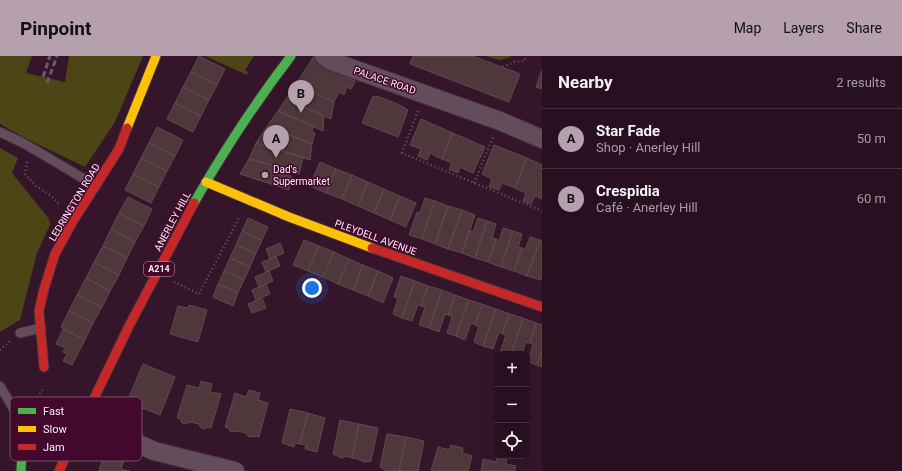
<!DOCTYPE html>
<html lang="en">
<head>
<meta charset="utf-8">
<style>
	:root { --surface:#281020; --page:#301929; --text:#f1f3f6; --muted:#a59da5; --line:#44303e; --accent:#b6a0ad }
	body { margin:0; font-family:Roboto,sans-serif; background:var(--page); color:var(--text) }
	.controls { position:absolute; right:12px; bottom:12px; display:grid; overflow:hidden; border-radius:8px; box-shadow:0 4px 16px #0002 }
	.controls button { width:36px; height:36px; display:grid; place-items:center; padding:0; border:0; border-bottom:1px solid var(--line); background:var(--surface); color:var(--text); font:20px sans-serif }
	.you { position:absolute; left:312px; top:232px; width:14px; height:14px; margin:-10px; border:3px solid #fff; border-radius:50%; background:#1a73e8; box-shadow:0 0 0 6px #1a73e833 }
	.badge { display:grid; place-items:center; width:26px; height:26px; border-radius:50%; background:var(--accent); color:#111; font-size:13px; font-weight:700 }
	.pin { position:absolute; translate:-50% -33px; filter:drop-shadow(0 1px 2px #0008) }
	.pin::after { content:''; position:absolute; top:21px; width:14px; height:12px; background:inherit; clip-path:polygon(0 0,100% 0,50% 100%) }
	.list { margin:0; padding:0; list-style:none }
	h2 { display:flex; justify-content:space-between; align-items:center; height:52px; margin:0; padding:0 16px; font-size:17px }
	h2 small { font-size:13px; font-weight:400; color:var(--muted) }
	.list li { display:grid; grid-template-columns:26px 1fr auto; gap:12px; align-items:center; box-sizing:border-box; height:60px; padding:0 16px; border-top:1px solid var(--line) }
	.list b { display:block; font-size:15px; white-space:nowrap }
	.list p { margin:0; font-size:13px; white-space:nowrap; color:var(--muted) }
	.list em { font-size:13px; font-style:normal; color:var(--muted) }
	.icon { flex:none; width:22px; height:22px; fill:none; stroke:currentColor; stroke-width:2; stroke-linecap:round; stroke-linejoin:round }
	.map { position:relative; flex:none; width:542px; height:415px; overflow:hidden }
	header { display:flex; align-items:center; gap:24px; box-sizing:border-box; height:56px; padding:0 20px; background:var(--accent); color:#111 }
	header strong { font-size:19px }
	nav { display:flex; gap:22px; margin-inline-start:auto; font-size:14px }
	main { display:flex }
	aside { flex:1; background:var(--surface) }
	.map>svg:first-child { display:block }
	.green { fill:#4c4516 }
	.building { fill:#4f383c; stroke:#63484c }
	.lines { fill:none; stroke-linecap:round; stroke-linejoin:round }
	.lane-casing { stroke:#422f3b; stroke-width:11 }
	.street-casing { stroke:#422f3b; stroke-width:20 }
	.fast-casing { stroke:#422f3b; stroke-width:11 }
	.slow-casing { stroke:#422f3b; stroke-width:11 }
	.jam-casing { stroke:#422f3b; stroke-width:11 }
	.path { stroke:#6a5661; stroke-width:2.5; stroke-dasharray:1 3; stroke-linecap:butt }
	.lane { stroke:#634d5a; stroke-width:9 }
	.street { stroke:#634d5a; stroke-width:18 }
	.fast { stroke:#4caf50; stroke-width:9 }
	.slow { stroke:#ffc107; stroke-width:9 }
	.jam { stroke:#c62828; stroke-width:9 }
	.rail { stroke:#6c5864; stroke-width:3; stroke-dasharray:6 3; stroke-linecap:butt }
	.poi-dot { fill:#b6a0ad; stroke:#42082d; stroke-width:1.5 }
	.labels { text-anchor:middle; stroke-width:3; stroke-linejoin:round; paint-order:stroke }
	.shield { fill:#42082d; stroke:#c4a7b8; stroke-width:1 }
	.shield-label { font-size:9px; font-weight:bold; fill:#fbebf3 }
	.street-label { font-size:10px; fill:#fbebf3; stroke:#42082d }
	.poi-label { font-size:10px; fill:#fbebf3; stroke:#42082d; text-anchor:start }
	.key { fill:#42082d; stroke:#7a4c68; stroke-width:1 }
	.key-label { font-size:11px; fill:#fbebf3 }
</style>
</head>
<body>
<header>
<strong>Pinpoint</strong>
<nav><a>Map</a><a>Layers</a><a>Share</a></nav>
</header>
<main>
<div class="map">
<svg width="542" height="415" viewBox="0 0 542 415">
	<rect width="100%" height="100%" fill="#35152a"/>
	<path class="green" d="M 0,0 L 32,0 L 26,17 L 65,26 L 69,0 L 143,0 L 115,66 L 85,111 L 25,82 L 0,68 Z
		M 205,0 L 254,0 L 245,14 L 248,16 L 247,19 Z
		M 486,0 L 509,0 L 512,1 L 499,4 Z
		M 0,92 L 18,102 L 12,117 L 49,163 L 50,169 L 37,197 L 20,264 L 0,276 Z"/>
	<path class="building" d="M 199,0 L 225,13 L 217,29 L 191,16 Z
		M 314,0 L 318,0 L 345,13 L 342,19 L 355,25 L 351,33 L 347,31 L 344,39 L 339,36 L 334,46 L 296,28 Z
		M 413,0 L 473,0 L 520,18 L 509,46 L 410,8 Z
		M 542,14 L 542,33 L 536,31 Z
		M 191,16 L 217,29 L 209,44 L 183,31 Z
		M 296,28 L 334,46 L 331,63 L 286,43 Z
		M 183,31 L 209,44 L 201,60 L 175,47 Z
		M 373,40 L 380,41 L 400,49 L 408,54 L 398,81 L 362,67 Z
		M 286,43 L 324,60 L 323,75 L 278,55 Z
		M 175,47 L 201,60 L 193,76 L 167,63 Z
		M 278,55 L 313,70 L 312,76 L 315,77 L 312,88 L 267,70 Z
		M 421,63 L 453,77 L 442,103 L 430,97 L 427,104 L 418,100 L 421,93 L 410,89 Z
		M 267,70 L 312,88 L 310,104 L 256,87 Z
		M 157,71 L 183,84 L 175,100 L 149,87 Z
		M 453,77 L 485,91 L 473,117 L 460,111 L 458,117 L 449,113 L 452,107 L 442,103 Z
		M 149,87 L 175,100 L 167,115 L 141,102 Z
		M 256,87 L 303,101 L 299,118 L 284,112 L 249,103 Z
		M 494,89 L 527,102 L 515,132 L 502,127 L 499,134 L 489,131 L 492,123 L 482,118 Z
		M 141,102 L 167,115 L 159,131 L 133,118 Z
		M 527,102 L 542,109 L 542,143 L 535,140 L 531,148 L 523,145 L 526,137 L 515,132 Z
		M 249,103 L 284,112 L 282,118 L 291,120 L 289,134 L 240,118 Z
		M 320,106 L 336,113 L 326,137 L 310,130 Z
		M 336,113 L 352,119 L 342,143 L 326,137 Z
		M 133,118 L 159,131 L 151,147 L 125,134 Z
		M 352,119 L 368,126 L 358,150 L 342,143 Z
		M 368,126 L 384,133 L 374,157 L 358,150 Z
		M 384,133 L 400,140 L 390,164 L 374,157 Z
		M 400,140 L 416,147 L 406,171 L 390,164 Z
		M 128,141 L 152,153 L 144,170 L 119,157 Z
		M 425,142 L 435,145 L 422,183 L 409,179 L 417,156 L 420,157 Z
		M 435,145 L 448,150 L 435,188 L 422,183 Z
		M 448,150 L 462,154 L 448,193 L 435,188 Z
		M 462,154 L 475,159 L 462,197 L 448,193 Z
		M 119,157 L 144,170 L 135,186 L 111,173 Z
		M 248,162 L 268,171 L 262,184 L 242,175 Z
		M 478,162 L 487,165 L 475,202 L 462,197 L 469,174 L 473,176 Z
		M 487,165 L 496,168 L 492,182 L 496,183 L 488,206 L 475,202 Z
		M 503,172 L 513,175 L 501,211 L 488,206 L 496,183 L 499,185 Z
		M 111,173 L 135,186 L 127,202 L 103,190 Z
		M 242,175 L 262,184 L 256,197 L 236,189 Z
		M 513,175 L 522,178 L 518,191 L 522,192 L 514,215 L 501,211 Z
		M 530,181 L 540,184 L 527,220 L 514,215 L 522,192 L 525,194 Z
		M 304,184 L 319,190 L 308,215 L 293,209 Z
		M 540,184 L 542,185 L 542,220 L 541,224 L 527,220 Z
		M 280,187 L 284,197 L 270,203 L 266,193 Z
		M 236,189 L 256,197 L 250,211 L 230,202 Z
		M 103,190 L 127,202 L 119,219 L 94,206 Z
		M 319,190 L 334,196 L 323,221 L 308,215 Z
		M 334,196 L 349,203 L 338,228 L 323,221 Z
		M 276,201 L 280,210 L 266,216 L 262,206 Z
		M 230,202 L 250,211 L 244,224 L 224,215 Z
		M 349,203 L 363,209 L 353,234 L 338,228 Z
		M 94,206 L 119,219 L 110,235 L 86,222 Z
		M 363,209 L 378,215 L 368,240 L 353,234 Z
		M 224,215 L 244,224 L 238,237 L 218,228 Z
		M 269,215 L 273,225 L 259,231 L 255,221 Z
		M 378,215 L 393,222 L 383,247 L 368,240 Z
		M 401,220 L 415,225 L 402,262 L 393,258 L 398,242 L 394,241 Z
		M 86,222 L 110,235 L 102,251 L 77,239 Z
		M 415,225 L 428,230 L 421,250 L 418,249 L 412,265 L 402,262 Z
		M 218,228 L 238,237 L 233,250 L 213,241 Z
		M 266,228 L 270,238 L 256,244 L 252,234 Z
		M 428,230 L 442,234 L 429,272 L 419,269 L 425,251 L 421,250 Z
		M 442,234 L 455,239 L 448,259 L 445,258 L 439,276 L 429,272 Z
		M 77,239 L 102,251 L 93,267 L 69,255 Z
		M 455,239 L 469,244 L 456,280 L 447,277 L 452,261 L 448,259 Z
		M 262,242 L 266,252 L 252,257 L 248,248 Z
		M 469,244 L 482,248 L 475,269 L 471,267 L 465,284 L 456,280 Z
		M 482,248 L 496,253 L 483,290 L 474,286 L 479,270 L 475,269 Z
		M 189,249 L 207,254 L 198,286 L 170,278 L 178,250 L 188,252 Z
		M 496,253 L 510,258 L 502,278 L 499,276 L 493,293 L 483,290 Z
		M 69,255 L 93,267 L 85,284 L 61,271 Z
		M 510,258 L 523,262 L 511,298 L 504,298 L 500,297 L 506,279 L 502,278 Z
		M 523,262 L 536,267 L 530,287 L 526,286 L 522,298 L 511,298 Z
		M 536,267 L 542,269 L 542,295 L 537,309 L 528,306 L 533,289 L 530,287 Z
		M 63,273 L 85,284 L 72,309 L 63,305 L 67,298 L 63,296 L 65,292 L 56,288 Z
		M 542,295 L 542,311 L 537,309 Z
		M 143,308 L 175,321 L 160,359 L 127,346 Z
		M 201,325 L 212,328 L 210,336 L 221,338 L 211,372 L 208,371 L 204,373 L 201,372 L 199,368 L 190,366 L 186,368 L 182,367 L 180,363 L 177,362 L 187,329 L 199,332 Z
		M 249,334 L 260,337 L 258,344 L 268,347 L 259,381 L 256,380 L 252,381 L 249,381 L 246,377 L 238,375 L 234,376 L 230,375 L 228,372 L 225,371 L 235,337 L 246,341 Z
		M 290,353 L 308,357 L 300,388 L 295,387 L 294,391 L 282,387 Z
		M 308,357 L 325,362 L 317,396 L 305,393 L 306,389 L 300,388 Z
		M 340,364 L 359,368 L 352,402 L 346,400 L 342,402 L 333,398 Z
		M 359,368 L 378,372 L 371,405 L 364,406 L 358,403 L 352,402 Z
		M 387,378 L 406,381 L 399,415 L 393,414 L 386,415 L 380,411 Z
		M 406,381 L 424,385 L 418,415 L 399,415 Z
		M 451,389 L 463,392 L 462,397 L 472,400 L 468,415 L 431,415 L 438,391 L 450,394 Z
		M 104,398 L 124,404 L 121,413 L 130,415 L 99,415 Z
		M 497,402 L 507,404 L 506,408 L 516,410 L 515,415 L 481,415 L 483,403 L 496,406 Z"/>
	<g class="lines">
		<defs>
			<path id="lane" d="M 0,76 L 25,88 L 96,130
				M 20,277 L 41,272
				M 0,330 L 23,369 L 42,386 L 66,399
				M 22,398 L 23,369"/>
			<path id="street" d="M 324,0 L 331,5 L 500,65 L 542,83
				M 79,374 L 92,380 L 106,379 L 124,381 L 154,395 L 235,415"/>
			<path id="fast" d="M 194,147 C 223,96 255,47 291,0
				M 21,415 L 22,398"/>
			<path id="slow" d="M 127,72 L 156,0
				M 206,126 L 289,161 L 372,192"/>
			<path id="jam" d="M 372,192 L 542,251
				M 44,311 L 39,255 L 44,233 L 55,198 L 73,165 L 119,93 L 127,72
				M 59,415 L 129,270 L 194,147"/>
		</defs>
		<use href="#lane" class="lane-casing"/>
		<use href="#street" class="street-casing"/>
		<use href="#fast" class="fast-casing"/>
		<use href="#slow" class="slow-casing"/>
		<use href="#jam" class="jam-casing"/>
		<path class="path" d="M 503,11 L 514,6 L 524,5 L 526,0
			M 418,55 L 402,97 L 542,155
			M 27,106 L 25,118 L 36,130 L 50,139 L 60,149
			M 474,127 L 493,81
			M 174,226 L 199,238 L 239,162
			M 0,294 L 10,285
			M 33,348 L 44,332"/>
		<use href="#lane" class="lane"/>
		<use href="#street" class="street"/>
		<use href="#fast" class="fast"/>
		<use href="#slow" class="slow"/>
		<use href="#jam" class="jam"/>
		<path class="rail" d="M 43,21 L 50,0
			M 47,27 L 57,0"/>
	</g>
	<circle class="poi-dot" cx="265" cy="119" r="4"/>
	<g class="labels">
		<rect class="shield" x="144" y="206" width="30" height="14" rx="3"/>
		<g class="shield-label">
			<text x="159" y="216">A214</text>
		</g>
		<g class="street-label">
			<text transform="translate(385 24) rotate(19)" y="4">PALACE ROAD</text>
			<text transform="translate(74 146) rotate(-59)" y="4">LEDRINGTON ROAD</text>
			<text transform="translate(172 165) rotate(-62)" y="4">ANERLEY HILL</text>
			<text transform="translate(376 181) rotate(20)" y="4">PLEYDELL AVENUE</text>
		</g>
		<g class="poi-label">
			<text x="273" y="117">Dad's<tspan x="273" dy="12">Supermarket</tspan></text>
		</g>
	</g>
	<rect x="10" y="341" width="132" height="64" rx="6" class="key"/>
	<rect x="18" y="352" width="18" height="6" fill="#4caf50"/>
	<rect x="18" y="370" width="18" height="6" fill="#ffc107"/>
	<rect x="18" y="388" width="18" height="6" fill="#c62828"/>
	<g class="key-label">
		<text x="43" y="359">Fast</text>
		<text x="43" y="377">Slow</text>
		<text x="43" y="395">Jam</text>
	</g>
</svg>
<div class="controls">
<button>+</button>
<button>−</button>
<button><svg class="icon" aria-label="locate" viewBox="0 0 24 24"><circle cx="12" cy="12" r="6"/><path d="M12 2v4M12 18v4M2 12h4M18 12h4"/></svg></button>
</div>
<div class="you"></div>
<div class="pin badge" style="left:276px;top:102px">A</div>
<div class="pin badge" style="left:301px;top:57px">B</div>
</div>
<aside>
<h2>Nearby<small>2 results</small></h2>
<ul class="list">
<li><span class="badge">A</span><div><b>Star Fade</b><p>Shop · Anerley Hill</p></div><em>50 m</em></li>
<li><span class="badge">B</span><div><b>Crespidia</b><p>Café · Anerley Hill</p></div><em>60 m</em></li>
</ul>
</aside>
</main>
</body>
</html>
